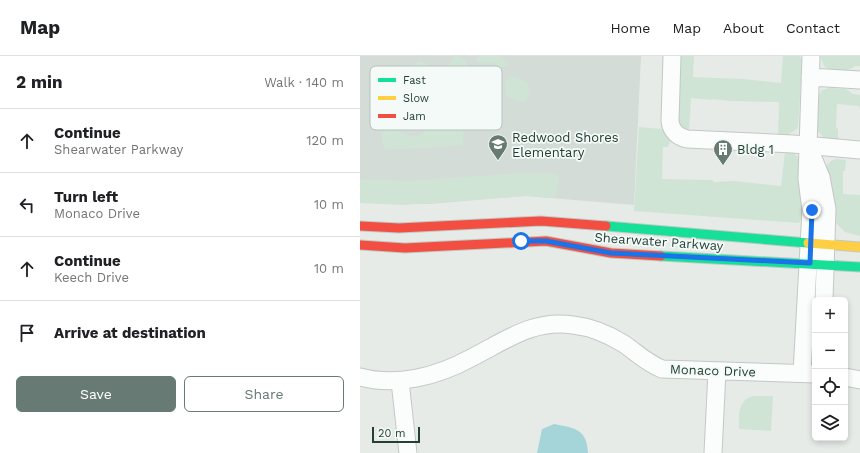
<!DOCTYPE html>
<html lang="en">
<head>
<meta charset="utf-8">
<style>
	:root { --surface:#fff; --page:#f6f6f6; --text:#202124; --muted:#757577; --line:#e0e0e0; --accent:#677b74 }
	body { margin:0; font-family:"Work Sans",sans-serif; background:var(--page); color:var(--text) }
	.controls { position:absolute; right:12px; bottom:12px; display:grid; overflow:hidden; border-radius:6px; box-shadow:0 2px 6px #0003 }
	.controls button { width:36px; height:36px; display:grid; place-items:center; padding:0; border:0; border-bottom:1px solid var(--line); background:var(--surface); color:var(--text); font:20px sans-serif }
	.scale { position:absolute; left:12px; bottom:10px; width:48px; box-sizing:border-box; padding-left:4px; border:2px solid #233f36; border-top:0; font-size:11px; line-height:14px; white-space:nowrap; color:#233f36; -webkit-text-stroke:3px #f4faf7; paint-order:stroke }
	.stop { position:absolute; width:12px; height:12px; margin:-9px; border:3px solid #1a73e8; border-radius:50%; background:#fff }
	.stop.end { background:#1a73e8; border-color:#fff; box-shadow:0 1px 4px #0008 }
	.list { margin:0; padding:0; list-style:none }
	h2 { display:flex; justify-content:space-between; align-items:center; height:52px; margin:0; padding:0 16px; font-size:17px }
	h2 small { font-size:13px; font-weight:400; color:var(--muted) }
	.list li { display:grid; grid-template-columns:26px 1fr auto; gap:12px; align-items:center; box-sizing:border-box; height:64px; padding:0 16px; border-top:1px solid var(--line) }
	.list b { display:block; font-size:15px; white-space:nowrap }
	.list p { margin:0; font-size:13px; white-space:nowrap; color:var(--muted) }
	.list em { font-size:13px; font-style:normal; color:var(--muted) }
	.actions { display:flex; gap:8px; padding:12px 16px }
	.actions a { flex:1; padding:9px 0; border:1px solid var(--accent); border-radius:6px; text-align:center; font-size:14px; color:var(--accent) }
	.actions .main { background:var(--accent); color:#fff }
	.icon { flex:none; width:22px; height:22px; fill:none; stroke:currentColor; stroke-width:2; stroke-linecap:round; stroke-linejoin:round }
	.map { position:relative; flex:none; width:500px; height:397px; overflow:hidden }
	header { display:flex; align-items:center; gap:24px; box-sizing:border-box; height:56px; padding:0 20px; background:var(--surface); border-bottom:1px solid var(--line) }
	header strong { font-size:19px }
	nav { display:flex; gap:22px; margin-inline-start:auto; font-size:14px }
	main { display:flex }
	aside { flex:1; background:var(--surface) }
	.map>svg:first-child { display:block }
	.built { fill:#d4dcd8 }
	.green { fill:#cfe4d4 }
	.water { fill:#a6d5d9 }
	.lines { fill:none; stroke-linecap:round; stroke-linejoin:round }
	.street-casing { stroke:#c3c8c5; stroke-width:19 }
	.fast-casing { stroke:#c1c9c5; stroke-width:11 }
	.slow-casing { stroke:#c1c9c5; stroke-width:11 }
	.jam-casing { stroke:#c1c9c5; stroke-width:11 }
	.street { stroke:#fbfcfc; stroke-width:17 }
	.fast { stroke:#16e098; stroke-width:9 }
	.slow { stroke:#ffcf43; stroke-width:9 }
	.jam { stroke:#f24e42; stroke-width:9 }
	.route { stroke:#1a73e8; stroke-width:5 }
	.labels { text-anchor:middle; stroke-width:3.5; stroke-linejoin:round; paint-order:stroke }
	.poi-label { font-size:13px; fill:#233f36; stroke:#f4faf7; text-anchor:start }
	.street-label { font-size:13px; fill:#233f36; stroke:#f4faf7 }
	.key { fill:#f4faf7; stroke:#b5c2bd; stroke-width:1 }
	.key-label { font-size:11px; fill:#233f36 }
</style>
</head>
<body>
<header>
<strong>Map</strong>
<nav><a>Home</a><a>Map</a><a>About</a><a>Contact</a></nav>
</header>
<main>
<aside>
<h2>2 min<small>Walk · 140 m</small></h2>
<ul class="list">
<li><svg class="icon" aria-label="ahead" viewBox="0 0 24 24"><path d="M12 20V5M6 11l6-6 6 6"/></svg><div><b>Continue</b><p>Shearwater Parkway</p></div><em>120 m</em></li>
<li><svg class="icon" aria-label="left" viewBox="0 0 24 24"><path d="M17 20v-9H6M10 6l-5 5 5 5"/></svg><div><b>Turn left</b><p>Monaco Drive</p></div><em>10 m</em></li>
<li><svg class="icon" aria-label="ahead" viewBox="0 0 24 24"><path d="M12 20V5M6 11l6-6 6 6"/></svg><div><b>Continue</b><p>Keech Drive</p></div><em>10 m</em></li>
<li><svg class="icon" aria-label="arrive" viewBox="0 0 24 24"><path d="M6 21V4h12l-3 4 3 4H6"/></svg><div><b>Arrive at destination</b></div></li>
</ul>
<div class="actions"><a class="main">Save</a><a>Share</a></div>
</aside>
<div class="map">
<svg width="500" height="397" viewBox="0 0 500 397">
	<rect width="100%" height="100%" fill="#e6ebe8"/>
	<path class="built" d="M 0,0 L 281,0 L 274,149 L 166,140 L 69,148 L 0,147 Z"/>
	<path class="green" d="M 95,0 C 101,0 106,4 107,10 L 105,62 L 90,58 C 98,40 95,27 88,10 Z
		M 118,0 L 140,0 L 150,8 L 142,11 L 131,7 L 121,7 L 115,4 Z
		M 321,0 L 334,0 L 333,21 L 383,23 L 421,27 L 423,0 L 440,0 L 442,6 L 438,72 L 428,79 L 418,79 L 419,46 L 370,45 L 353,43 L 352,44 L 331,42 L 329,75 C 321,72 319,68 317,62 Z
		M 460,0 L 500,0 L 500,10 L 496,10 C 488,16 472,17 464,10 Z
		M 60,5 L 71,10 L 72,14 L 74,46 L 88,61 L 104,65 L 103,89 L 49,93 L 26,93 L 23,89 L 21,77 L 25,72 C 37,72 55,88 65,75 L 57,61 C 38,61 34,45 29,29 L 33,21 Z
		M 151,20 C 166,24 174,27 166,45 L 159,46 L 146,40 L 145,26 Z
		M 469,32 L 486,33 L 493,38 L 500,39 L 500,53 L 499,50 L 477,48 L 476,72 L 478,73 L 478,85 L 465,83 L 456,73 L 458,41 L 462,34 Z
		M 279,71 L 302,73 L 311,83 L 308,91 L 303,91 L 302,123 L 353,124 L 354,126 L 374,125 L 421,130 L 425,96 L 433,97 L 439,102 L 443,161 L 439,167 L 274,155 Z
		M 476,103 L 486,104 L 485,115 L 483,115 L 483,138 L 500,139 L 500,180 L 485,176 L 475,166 L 465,111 L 471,105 Z
		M 159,117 L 197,118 L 199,123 L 196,140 L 195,142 L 166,140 L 43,149 L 0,147 L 0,123 L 49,125 Z
		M 393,340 L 413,340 L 411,375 L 379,373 C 379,359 377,345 393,340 Z"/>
	<path class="water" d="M 194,368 C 215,372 227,373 228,397 L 177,397 L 182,373 Z"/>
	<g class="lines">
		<defs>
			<path id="street" d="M 312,0 L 310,65 C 311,75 318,81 327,83 L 433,88 L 500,94
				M 450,21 L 500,24
				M 450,95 L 461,121 L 467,153 L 464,244
				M 442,317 L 451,154 L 447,123 L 451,0
				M 0,321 C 37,331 78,320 111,302 C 145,285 172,263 213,269 C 231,271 248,278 264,288 C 277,297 287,307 302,313 L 455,318
				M 485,321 L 500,324
				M 40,325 L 48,397
				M 353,397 L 357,315"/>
			<path id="fast" d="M 246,170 L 448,187
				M 301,200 L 500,211"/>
			<path id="slow" d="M 448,187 L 500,191"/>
			<path id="jam" d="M 0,170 L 39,172 L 181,165 L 246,170
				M 0,189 L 45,192 L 186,185 L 251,197 L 301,200"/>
		</defs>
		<use href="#street" class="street-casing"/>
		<use href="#fast" class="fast-casing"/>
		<use href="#slow" class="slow-casing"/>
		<use href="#jam" class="jam-casing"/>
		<use href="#street" class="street"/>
		<use href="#fast" class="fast"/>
		<use href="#slow" class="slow"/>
		<use href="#jam" class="jam"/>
	</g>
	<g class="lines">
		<path class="route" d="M 161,185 L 186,185 L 251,197 L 450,207 L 452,154"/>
	</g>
	<defs>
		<symbol id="school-pin" viewBox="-11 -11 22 30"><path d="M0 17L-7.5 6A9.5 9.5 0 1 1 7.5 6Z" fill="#677b74" stroke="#f4faf7"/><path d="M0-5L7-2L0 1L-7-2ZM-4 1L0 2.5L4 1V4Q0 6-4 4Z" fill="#fff"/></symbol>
		<symbol id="building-pin" viewBox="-11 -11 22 30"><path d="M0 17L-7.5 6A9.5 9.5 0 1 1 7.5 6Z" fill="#677b74" stroke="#f4faf7"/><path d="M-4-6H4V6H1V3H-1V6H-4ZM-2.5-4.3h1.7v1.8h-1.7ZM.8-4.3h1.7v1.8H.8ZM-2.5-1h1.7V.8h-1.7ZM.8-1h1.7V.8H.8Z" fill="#fff"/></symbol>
	</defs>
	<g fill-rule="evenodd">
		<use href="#school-pin" x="127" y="77" width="22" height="30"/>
		<use href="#building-pin" x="352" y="82" width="22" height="30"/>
	</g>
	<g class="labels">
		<g class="poi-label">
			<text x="152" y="86">Redwood Shores<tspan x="152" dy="15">Elementary</tspan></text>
			<text x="377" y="98">Bldg 1</text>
		</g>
		<g class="street-label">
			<text transform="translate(299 185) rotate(4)" y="5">Shearwater Parkway</text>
			<text transform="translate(353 314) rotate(2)" y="5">Monaco Drive</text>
		</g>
	</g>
	<rect x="10" y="10" width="132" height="64" rx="6" class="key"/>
	<rect x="18" y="22" width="18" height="4" fill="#16e098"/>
	<rect x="18" y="40" width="18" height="4" fill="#ffcf43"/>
	<rect x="18" y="58" width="18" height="4" fill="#f24e42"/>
	<g class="key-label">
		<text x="43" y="28">Fast</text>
		<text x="43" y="46">Slow</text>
		<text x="43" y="64">Jam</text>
	</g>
</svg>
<div class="controls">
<button>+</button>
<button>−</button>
<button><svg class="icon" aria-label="locate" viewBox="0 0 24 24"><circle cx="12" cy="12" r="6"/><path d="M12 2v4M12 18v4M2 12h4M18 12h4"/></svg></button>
<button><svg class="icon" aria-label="layers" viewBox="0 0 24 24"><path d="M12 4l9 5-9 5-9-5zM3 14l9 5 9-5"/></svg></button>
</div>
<div class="scale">20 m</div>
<div class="stop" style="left:161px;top:185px"></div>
<div class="stop end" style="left:452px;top:154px"></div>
</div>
</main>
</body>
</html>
